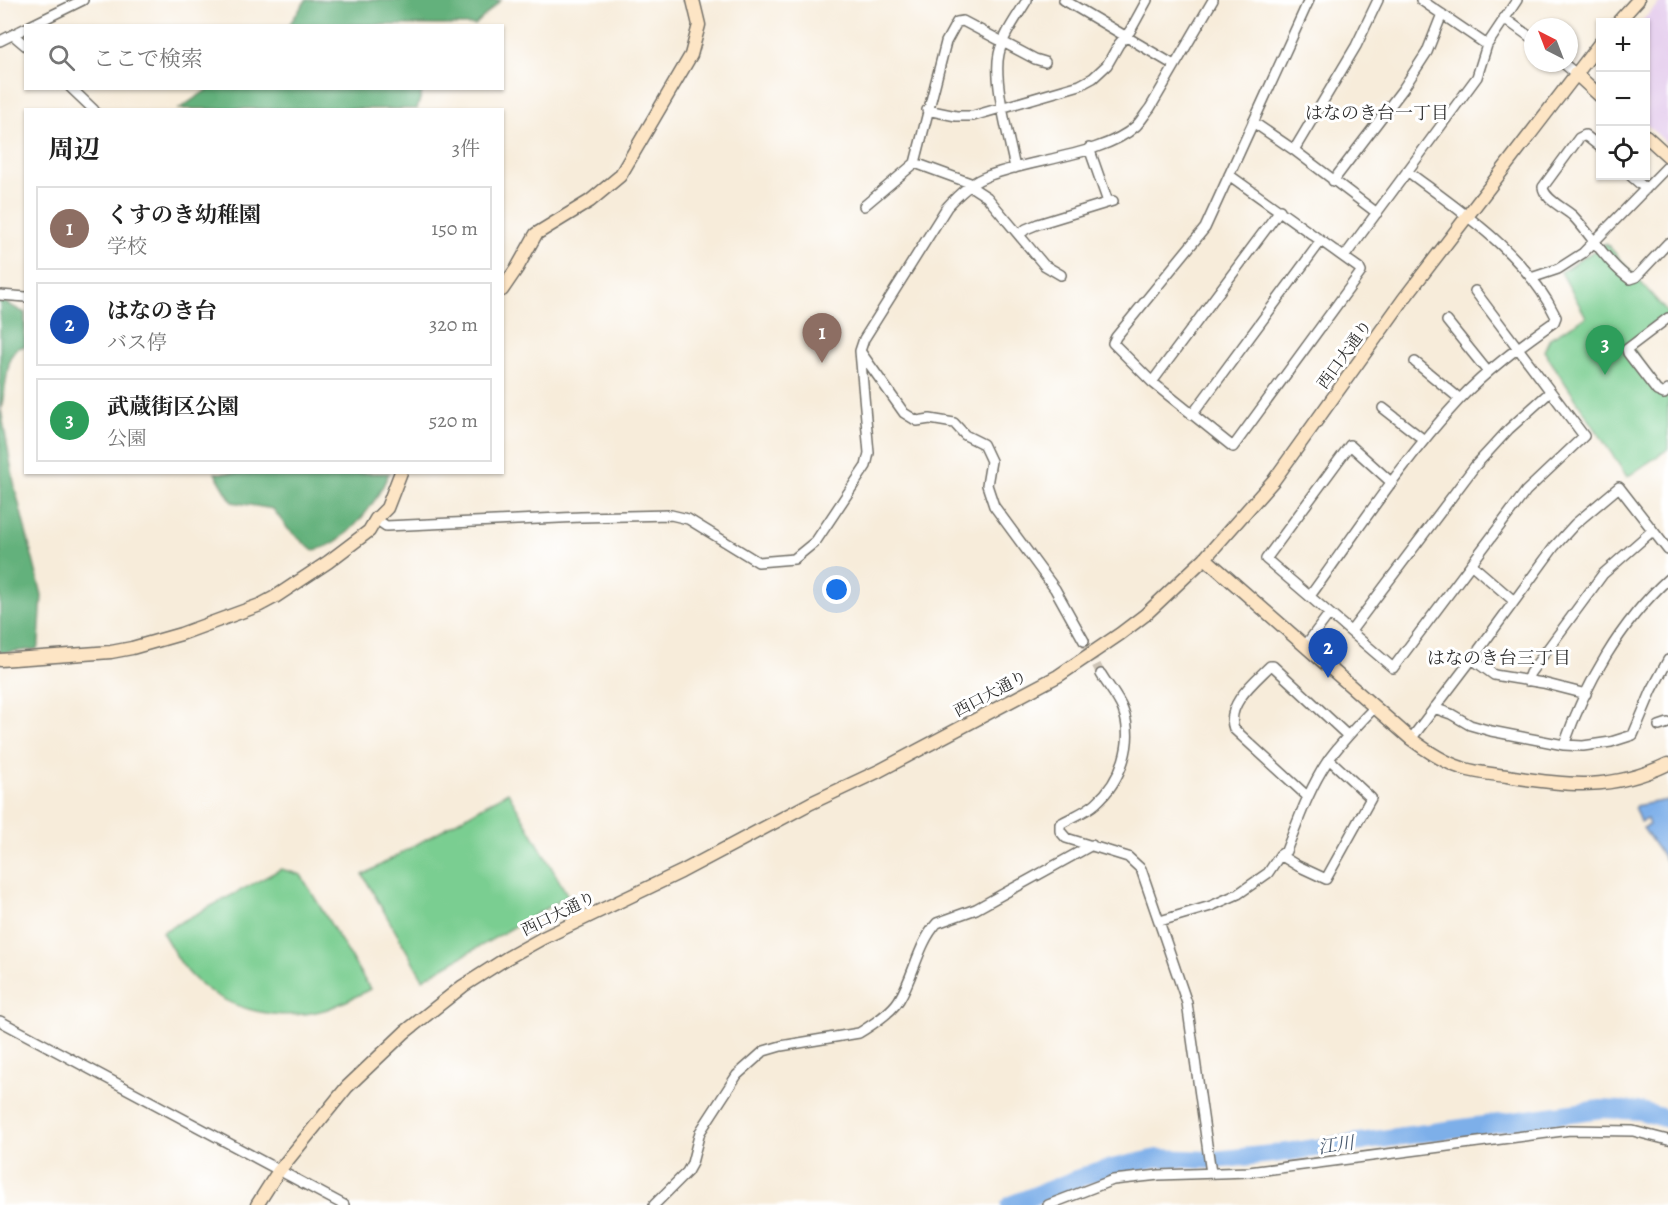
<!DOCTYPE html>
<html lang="ja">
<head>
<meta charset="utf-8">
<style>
	:root { --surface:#fff; --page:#f2f2f2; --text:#222; --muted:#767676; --line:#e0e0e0; --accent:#b5179e }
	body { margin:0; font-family:Alegreya,"Noto Serif JP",serif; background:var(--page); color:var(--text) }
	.controls { position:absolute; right:18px; top:18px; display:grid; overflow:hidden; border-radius:0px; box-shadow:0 2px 4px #0004 }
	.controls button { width:54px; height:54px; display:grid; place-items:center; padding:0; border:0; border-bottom:2px solid var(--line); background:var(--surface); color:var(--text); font:30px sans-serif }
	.compass { position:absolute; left:1524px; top:18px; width:54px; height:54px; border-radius:50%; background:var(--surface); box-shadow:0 2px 4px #0004; rotate:318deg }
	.you { position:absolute; left:837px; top:590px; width:21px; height:21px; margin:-15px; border:4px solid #fff; border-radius:50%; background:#1a73e8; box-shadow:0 0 0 9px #1a73e833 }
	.badge { display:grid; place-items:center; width:39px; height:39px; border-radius:50%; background:var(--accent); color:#fff; font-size:20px; font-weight:700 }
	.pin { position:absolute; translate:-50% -50px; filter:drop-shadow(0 2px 3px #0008) }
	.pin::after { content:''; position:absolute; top:32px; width:21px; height:18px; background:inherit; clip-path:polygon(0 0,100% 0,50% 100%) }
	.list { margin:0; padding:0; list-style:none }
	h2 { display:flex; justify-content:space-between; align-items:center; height:78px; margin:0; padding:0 24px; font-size:26px }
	h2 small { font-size:20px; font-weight:400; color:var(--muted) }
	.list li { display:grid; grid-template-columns:39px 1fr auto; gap:18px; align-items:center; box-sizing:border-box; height:84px; margin:0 12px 12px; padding:0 12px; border:2px solid var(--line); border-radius:0px }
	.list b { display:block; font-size:22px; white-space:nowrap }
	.list p { margin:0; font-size:20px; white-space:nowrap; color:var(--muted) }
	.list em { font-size:20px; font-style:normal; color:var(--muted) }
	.icon { flex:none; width:33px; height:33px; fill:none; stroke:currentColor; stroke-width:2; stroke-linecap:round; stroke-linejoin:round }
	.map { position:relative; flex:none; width:1668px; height:1205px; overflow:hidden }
	.search { position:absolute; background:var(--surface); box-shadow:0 2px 4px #0004; left:24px; top:24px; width:480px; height:66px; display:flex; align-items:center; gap:15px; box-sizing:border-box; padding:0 21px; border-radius:0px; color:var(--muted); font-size:22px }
	.panel { position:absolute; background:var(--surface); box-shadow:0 2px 4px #0004; left:24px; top:108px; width:480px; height:366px; border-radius:0px }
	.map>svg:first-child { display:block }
	.built { fill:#e7d2ef }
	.green { fill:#7ace91; stroke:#527c5e; stroke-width:1.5 }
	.forest { fill:#63b17b; stroke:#476e53; stroke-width:1.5 }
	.water { fill:#7dafe9; stroke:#546d8a; stroke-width:1.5 }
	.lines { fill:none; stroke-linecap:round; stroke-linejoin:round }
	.river { stroke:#7dafe9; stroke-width:18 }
	.street-tunnel { stroke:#cec5b7; stroke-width:9; stroke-dasharray:9 4.5; stroke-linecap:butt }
	.street-casing { stroke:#726f68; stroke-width:12 }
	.secondary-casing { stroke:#726f68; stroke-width:15 }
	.street { stroke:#fff; stroke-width:9 }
	.secondary { stroke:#fde5c5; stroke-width:12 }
	.labels { text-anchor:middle; stroke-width:6; stroke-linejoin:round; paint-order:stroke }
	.street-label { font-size:16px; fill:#2b2b2b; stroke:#fff }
	.neighbourhood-label { font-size:18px; fill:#2b2b2b; stroke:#fff }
	.water-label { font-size:18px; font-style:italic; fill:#48596e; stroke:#fff }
</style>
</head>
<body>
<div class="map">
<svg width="1668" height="1205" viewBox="0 0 1668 1205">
	<rect width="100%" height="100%" fill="#fff"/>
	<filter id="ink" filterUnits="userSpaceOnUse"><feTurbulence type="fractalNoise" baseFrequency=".0167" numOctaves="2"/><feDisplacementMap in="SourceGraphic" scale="12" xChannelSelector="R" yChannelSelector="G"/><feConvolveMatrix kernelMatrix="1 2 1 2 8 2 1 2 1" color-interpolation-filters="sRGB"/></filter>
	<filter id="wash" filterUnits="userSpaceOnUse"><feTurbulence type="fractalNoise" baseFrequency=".008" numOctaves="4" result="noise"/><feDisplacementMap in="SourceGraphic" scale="24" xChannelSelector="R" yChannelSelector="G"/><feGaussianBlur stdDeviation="1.35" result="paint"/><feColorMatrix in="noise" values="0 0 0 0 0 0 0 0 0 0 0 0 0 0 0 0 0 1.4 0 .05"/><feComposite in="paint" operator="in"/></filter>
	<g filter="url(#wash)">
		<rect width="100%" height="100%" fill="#f7ecda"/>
		<path class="built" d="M 1662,0 L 1668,0 L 1668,144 L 1646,124 L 1646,22 L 1641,22 Z"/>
		<path class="green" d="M 1606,243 L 1667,312 L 1668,317 L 1630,344 L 1668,398 L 1668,449 L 1627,477 L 1544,351 L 1550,338 L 1586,317 L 1561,272 Z
			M 508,792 L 568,896 L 423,979 L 363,875 Z
			M 281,869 L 301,875 L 370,989 C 355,997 340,1005 324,1010 C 281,1022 230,1011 197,981 C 182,968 172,949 162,932 Z"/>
		<path class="forest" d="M 306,0 L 501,0 L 475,25 L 289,25 Z
			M 210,88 L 423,88 L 423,89 L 417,109 L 179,109 Z
			M 0,300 L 25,313 L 25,346 L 16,349 L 10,358 L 1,410 L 15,488 L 42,595 L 39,642 L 37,649 L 0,653 Z
			M 215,473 L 389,473 C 377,502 345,548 312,550 L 288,529 L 273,509 L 232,502 Z"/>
		<path class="water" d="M 1668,800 L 1668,864 L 1643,828 L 1649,825 L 1647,819 L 1640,822 L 1635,809 L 1635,806 Z"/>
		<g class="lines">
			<path class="river" d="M 1010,1205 L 1098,1171 L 1157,1158 L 1214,1160 L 1272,1154 L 1601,1109 L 1640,1111 L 1668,1119"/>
		</g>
	</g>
	<g filter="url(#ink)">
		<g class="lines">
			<path class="street-tunnel" d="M 1084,641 L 1101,674"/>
			<defs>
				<path id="street" d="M 1064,0 L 1174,65
					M 1421,0 L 1487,45
					M 1504,18 L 1533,39
					M 30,26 L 83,0
					M 13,35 L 26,46
					M 0,41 L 26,28
					M 1563,63 L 1575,73
					M 71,88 L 94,110
					M 927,110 L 956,116 L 973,116 L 1080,85 L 1093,78 L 1107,65 L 1119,44 L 1130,31 L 1147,0
					M 1253,122 L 1294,150 L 1377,213
					M 1600,147 L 1585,135 L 1579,138 L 1543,187 C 1544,199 1564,208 1573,216 C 1592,236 1607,263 1630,279 L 1636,277 L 1668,243
					M 1089,148 L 1108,202
					M 1294,150 L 1356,46 L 1378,0
					M 915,163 L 970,183 L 970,186 L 987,197 L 1044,265 L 1061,275
					M 1015,168 C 1009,138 993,81 999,54 C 1003,35 1017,17 1027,0
					M 1229,175 L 1359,268 L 1361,272 L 1233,447 L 1152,382 L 1113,343 L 1116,337 L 1205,228 L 1309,0
					M 1631,176 L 1646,189
					M 1333,181 L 1403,89 L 1427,52 L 1442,14
					M 864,206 L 915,163 L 946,42 L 957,22 L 963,21 L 1035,59 L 1045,62
					M 1019,235 L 1026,229 L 1038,224 L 1113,201
					M 1344,257 L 1477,77 L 1487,45 L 1517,0
					M 1531,278 L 1558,269 L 1583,253 L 1668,166
					M 0,295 L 26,297
					M 1668,318 L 1627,349 L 1628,353 L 1657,391 L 1664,394 L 1668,390
					M 1447,321 L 1488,372
					M 860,351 L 904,413 L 917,421 L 930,419 L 954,423 L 965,435 L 983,444 L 991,461 L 987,485 L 994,506 L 1055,589 L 1084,641
					M 1415,362 L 1460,399
					M 1152,382 L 1280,210
					M 1383,408 L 1424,440
					M 1192,415 L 1321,241
					M 1392,483 L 1350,445 L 1266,559 L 1393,668 L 1526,491 L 1584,436 L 1475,291
					M 376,519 L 386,526 L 581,517 L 671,515 L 688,519 L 758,562 L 794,559 L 816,541 L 866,466 L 869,453 L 860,351 L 864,339 L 947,207 C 957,196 969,184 983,178 C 1026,159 1102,157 1136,126 C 1141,121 1145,114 1150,108 L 1213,0
					M 1471,564 L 1514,601
					M 1310,596 C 1358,530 1403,460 1459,400 C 1487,370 1520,346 1554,322 L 1556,317 C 1525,253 1463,213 1407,171
					M 1351,631 L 1475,466 L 1509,429 L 1550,392
					M 1305,646 L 1329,614
					M 1472,659 L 1494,675 L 1543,683 L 1586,694
					M 1101,674 C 1108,686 1118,697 1123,710 C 1135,742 1121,781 1096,803 C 1086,812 1072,817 1060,824 L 1060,831 L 1066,838 L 1128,857 L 1141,869 L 1187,1003 L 1211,1173
					M 1527,681 L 1530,673 L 1603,574 L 1652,531
					M 1434,708 L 1451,714 L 1470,725 L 1491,731 L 1564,745 L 1583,746 L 1611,742 L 1633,735 L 1652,690 L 1668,660
					M 1659,726 L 1668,723
					M 1411,739 L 1472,659 L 1554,547 L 1575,524 L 1619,487 L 1668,550
					M 1564,745 C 1585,685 1620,623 1668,579
					M 1308,797 L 1234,729 C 1225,705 1255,681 1270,666 L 1273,666 L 1348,736
					M 1280,855 L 1298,866 L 1326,879 L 1371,798 L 1329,759
					M 1160,921 L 1211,906 L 1238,894 L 1268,873 L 1280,855 L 1286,851 C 1298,821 1309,789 1327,762 C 1341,742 1358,725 1374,708
					M 0,1021 L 344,1205
					M 654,1205 L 687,1172 L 692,1163 L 700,1132 L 737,1075 L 764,1051 L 781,1046 L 859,1033 C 872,1025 891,1013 899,1000 C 914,976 918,944 937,923 L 976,909 L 1092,845
					M 1048,1205 L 1113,1180 L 1159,1175 L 1249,1172 L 1570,1130 L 1633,1131 L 1668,1140"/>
				<path id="secondary" d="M 1618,22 L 1638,0
					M 1575,73 L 1600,96
					M 1646,136 L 1668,156
					M 502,290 L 517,268 L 536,234 L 590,201 L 620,176 L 691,55 L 699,25 L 693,0
					M 1205,558 L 1411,739 C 1427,751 1443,762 1462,768 C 1476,773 1493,774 1507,776 C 1567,786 1612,791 1668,764
					M 0,660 L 111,652 L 132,648 L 181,634 L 260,605 L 275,597 L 328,562 L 369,531 L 376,519 L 387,508 L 401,472
					M 257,1205 L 278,1172 L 347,1087 L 405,1032 L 463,986 L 507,958 L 543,938 L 681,872 L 811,803 L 879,771 L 1058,676 L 1120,634 L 1145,615 L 1205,558 L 1274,480 L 1403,300 L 1600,43"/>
			</defs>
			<use href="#street" class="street-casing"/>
			<use href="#secondary" class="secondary-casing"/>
			<use href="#street" class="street"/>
			<use href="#secondary" class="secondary"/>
		</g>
	</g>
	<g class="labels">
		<g class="street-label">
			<text transform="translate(1344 354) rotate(-54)" y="6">西口大通り</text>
			<text transform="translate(990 693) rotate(-28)" y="6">西口大通り</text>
			<text transform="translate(558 913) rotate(-26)" y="6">西口大通り</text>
		</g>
		<g class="neighbourhood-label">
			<text x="1377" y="119">はなのき台一丁目</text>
			<text x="1499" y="664">はなのき台三丁目</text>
		</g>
		<g class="water-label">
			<text transform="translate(1336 1145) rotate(-8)" y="6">江川</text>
		</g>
	</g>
</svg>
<div class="controls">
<button>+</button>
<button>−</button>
<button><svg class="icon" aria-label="locate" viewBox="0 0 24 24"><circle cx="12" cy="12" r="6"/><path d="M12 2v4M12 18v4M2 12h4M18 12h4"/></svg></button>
</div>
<svg class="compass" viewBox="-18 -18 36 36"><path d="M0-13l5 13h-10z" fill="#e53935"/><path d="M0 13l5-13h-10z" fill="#767676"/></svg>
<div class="you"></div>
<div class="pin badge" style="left:822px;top:363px;background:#8d6e63">1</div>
<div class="pin badge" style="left:1328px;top:678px;background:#1a4fb4">2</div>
<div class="pin badge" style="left:1605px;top:375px;background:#2e9e5b">3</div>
<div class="search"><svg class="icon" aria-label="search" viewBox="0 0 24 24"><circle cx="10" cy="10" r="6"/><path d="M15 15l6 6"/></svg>ここで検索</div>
<section class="panel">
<h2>周辺<small>3件</small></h2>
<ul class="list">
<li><span class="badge" style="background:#8d6e63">1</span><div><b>くすのき幼稚園</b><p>学校</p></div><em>150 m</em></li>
<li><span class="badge" style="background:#1a4fb4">2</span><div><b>はなのき台</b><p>バス停</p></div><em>320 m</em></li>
<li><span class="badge" style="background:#2e9e5b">3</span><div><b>武蔵街区公園</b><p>公園</p></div><em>520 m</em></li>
</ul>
</section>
</div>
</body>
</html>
